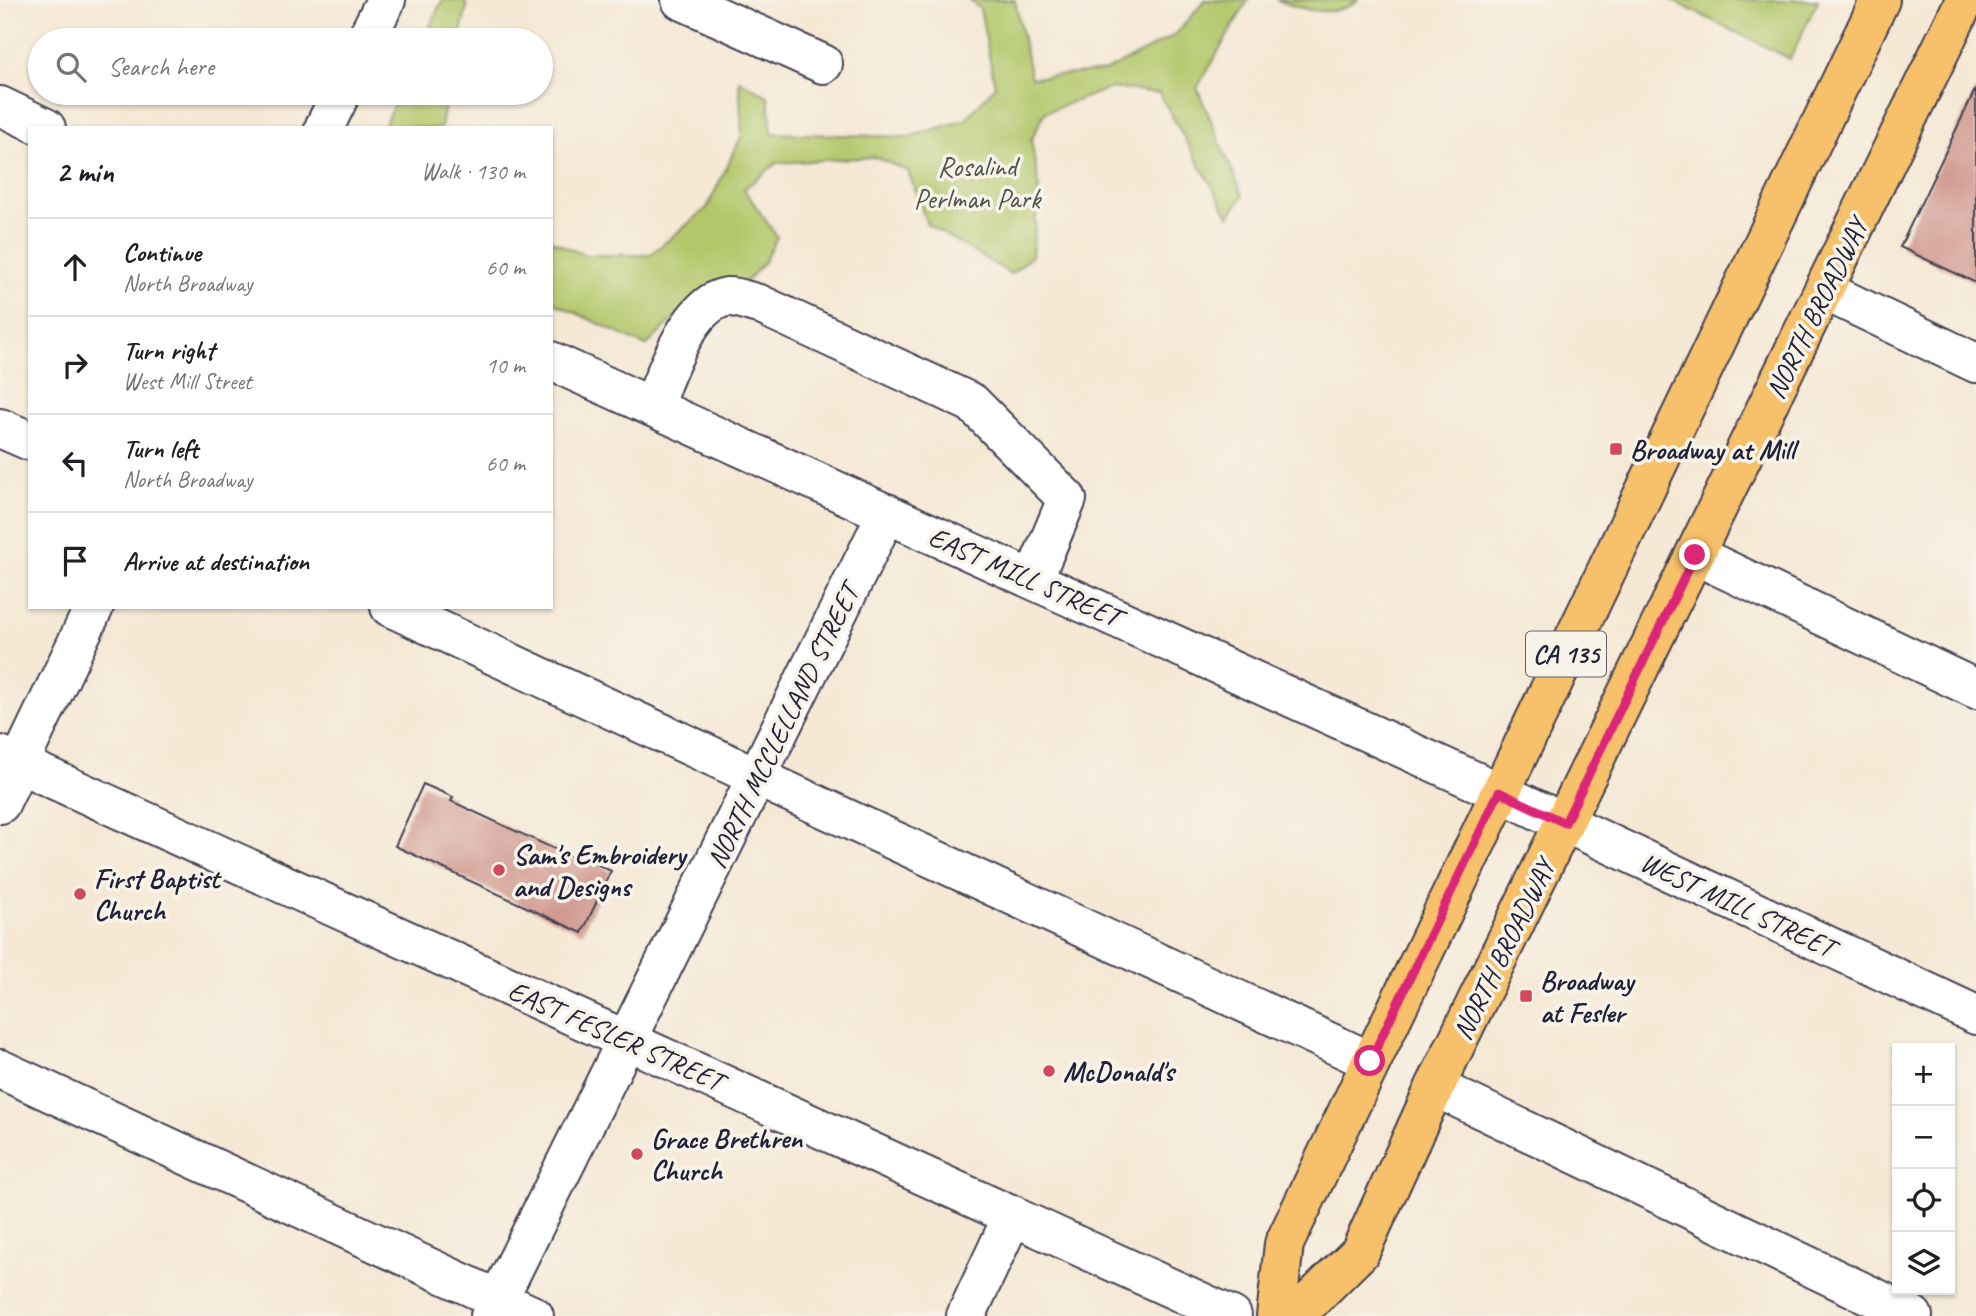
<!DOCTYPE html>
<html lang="en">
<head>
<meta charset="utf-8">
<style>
	:root { --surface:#fff; --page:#f2f2f2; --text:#202124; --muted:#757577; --line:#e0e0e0 }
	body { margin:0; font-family:Caveat,sans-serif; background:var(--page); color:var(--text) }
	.controls { position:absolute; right:21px; bottom:21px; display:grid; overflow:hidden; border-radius:0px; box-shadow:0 2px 5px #0004 }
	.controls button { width:63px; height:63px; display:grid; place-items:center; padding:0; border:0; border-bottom:2px solid var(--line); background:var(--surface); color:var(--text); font:35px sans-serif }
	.stop { position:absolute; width:21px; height:21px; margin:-16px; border:5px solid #db2777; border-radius:50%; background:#fff }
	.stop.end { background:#db2777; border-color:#fff; box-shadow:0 2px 7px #0008 }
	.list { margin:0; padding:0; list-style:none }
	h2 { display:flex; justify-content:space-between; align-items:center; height:91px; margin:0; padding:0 28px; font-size:30px }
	h2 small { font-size:23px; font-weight:400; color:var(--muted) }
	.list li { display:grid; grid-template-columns:46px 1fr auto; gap:21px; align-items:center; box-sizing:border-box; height:98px; padding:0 28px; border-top:2px solid var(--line) }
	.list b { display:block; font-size:26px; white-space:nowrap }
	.list p { margin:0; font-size:23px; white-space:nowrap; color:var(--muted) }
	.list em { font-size:23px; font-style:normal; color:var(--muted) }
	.icon { flex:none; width:38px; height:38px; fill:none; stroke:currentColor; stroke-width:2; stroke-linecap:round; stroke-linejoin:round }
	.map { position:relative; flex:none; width:1976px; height:1316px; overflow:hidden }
	.search { position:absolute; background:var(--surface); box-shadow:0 2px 5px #0004; left:28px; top:28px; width:525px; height:77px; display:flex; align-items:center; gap:18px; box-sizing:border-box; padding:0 24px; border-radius:38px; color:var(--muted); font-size:26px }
	.panel { position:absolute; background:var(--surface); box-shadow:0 2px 5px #0004; left:28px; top:126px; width:525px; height:483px; border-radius:0px }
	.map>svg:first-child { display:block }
	.green { fill:#b3c76b; stroke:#6a7453; stroke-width:2 }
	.building { fill:#d0978e }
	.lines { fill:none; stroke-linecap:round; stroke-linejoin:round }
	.minor-casing { stroke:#424052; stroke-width:42 }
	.major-casing { stroke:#424052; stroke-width:42 }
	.minor { stroke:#fff; stroke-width:38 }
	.major { stroke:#f7c06b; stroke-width:38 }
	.route { stroke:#db2777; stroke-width:9 }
	.poi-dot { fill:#d1495b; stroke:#f7f3e8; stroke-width:2.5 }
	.labels { text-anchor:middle; stroke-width:7; stroke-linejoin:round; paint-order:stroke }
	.shield { fill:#f7f3e8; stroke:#62616f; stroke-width:2 }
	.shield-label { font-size:26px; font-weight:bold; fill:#22223b }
	.park-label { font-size:28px; fill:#4e5449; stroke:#f7f3e8 }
	.street-label { font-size:28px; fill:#22223b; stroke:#f7f3e8 }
	.poi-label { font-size:28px; font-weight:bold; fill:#22223b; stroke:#f7f3e8; text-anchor:start }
</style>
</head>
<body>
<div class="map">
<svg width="1976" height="1316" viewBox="0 0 1976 1316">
	<rect width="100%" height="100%" fill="#f7f3e8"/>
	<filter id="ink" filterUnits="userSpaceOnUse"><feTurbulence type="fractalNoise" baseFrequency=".0143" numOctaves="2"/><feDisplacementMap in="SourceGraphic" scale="14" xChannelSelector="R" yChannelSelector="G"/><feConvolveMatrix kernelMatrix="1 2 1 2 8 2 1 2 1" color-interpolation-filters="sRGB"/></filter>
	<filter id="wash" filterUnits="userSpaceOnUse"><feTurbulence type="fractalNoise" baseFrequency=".00686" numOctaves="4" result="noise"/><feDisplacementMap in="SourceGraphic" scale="28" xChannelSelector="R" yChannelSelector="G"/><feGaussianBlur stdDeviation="1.57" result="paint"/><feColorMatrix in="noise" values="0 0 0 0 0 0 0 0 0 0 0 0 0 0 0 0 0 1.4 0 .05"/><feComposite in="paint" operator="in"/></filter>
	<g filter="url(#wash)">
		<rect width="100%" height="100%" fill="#f5e8d4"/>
		<path class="green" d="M 442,0 L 464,0 L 467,7 L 459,40 L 424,40 Z
			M 969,0 L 1015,0 L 1031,78 L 1106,71 L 1175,35 L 1205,0 L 1248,0 L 1197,88 L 1243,196 L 1229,216 L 1159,93 L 1111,88 L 1045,112 L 1031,140 L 1039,186 L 1032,256 L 1011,274 L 927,224 L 908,171 L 875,157 L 777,163 L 744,189 L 777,237 L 764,262 L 747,281 L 704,289 L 646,346 L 551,301 L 551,240 L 584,255 L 650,255 L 707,208 L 742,135 L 739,80 L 768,96 L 772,133 L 908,137 L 965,120 L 995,86 L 980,9 Z
			M 1276,0 L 1358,0 C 1335,20 1301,9 1276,0 Z
			M 1671,0 L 1818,0 L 1790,59 Z
			M 399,93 L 447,93 L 441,128 L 383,128 Z"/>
		<g id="blocks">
			<path class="building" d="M 1976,88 L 1976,283 L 1900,247 Z
				M 423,784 L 453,797 L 451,801 L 578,860 L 580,856 L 611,871 L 582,933 L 395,846 Z"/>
		</g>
	</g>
	<g filter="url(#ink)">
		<use href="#blocks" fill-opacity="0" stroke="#424052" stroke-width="2"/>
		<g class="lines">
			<defs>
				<path id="minor" d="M 681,0 L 823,64
					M 366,40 L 386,0
					M 0,106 L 46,128
					M 324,128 L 341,93
					M 1825,291 L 1976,363
					M 551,361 L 1499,792 L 1976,1015
					M 652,407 C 666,375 688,303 727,297 C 736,296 750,302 759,304 L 972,403 L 1067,499 L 1033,580
					M 0,428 L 30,441
					M 1695,555 L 1976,689
					M 390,607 L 1370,1061
					M 0,755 L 1232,1316
					M 0,804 L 94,607
					M 0,1069 L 534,1316
					M 1435,1087 L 1913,1316
					M 490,1316 L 887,513
					M 966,1316 L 1013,1215"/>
				<path id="major" d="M 1276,1316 L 1284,1244 L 1880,0
					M 1295,1316 L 1360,1252 L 1435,1087 L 1965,0"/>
			</defs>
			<use href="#minor" class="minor-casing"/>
			<use href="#major" class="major-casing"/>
			<use href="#minor" class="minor"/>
			<use href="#major" class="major"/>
		</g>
	</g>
	<g class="lines" filter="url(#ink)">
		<path class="route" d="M 1370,1061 L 1499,792 L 1565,823 L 1695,555"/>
	</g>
	<g class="poi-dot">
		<rect x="1609" y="442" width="14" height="14" rx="3.5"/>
		<circle cx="499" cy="870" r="7"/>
		<circle cx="80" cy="894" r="7"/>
		<rect x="1519" y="989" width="14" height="14" rx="3.5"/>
		<circle cx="1049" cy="1071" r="7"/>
		<circle cx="637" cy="1154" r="7"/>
	</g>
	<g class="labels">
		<rect class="shield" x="1526" y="631.5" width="80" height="45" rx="5"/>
		<g class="shield-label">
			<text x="1566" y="663">CA 135</text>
		</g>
		<g class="park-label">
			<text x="977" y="176">Rosalind<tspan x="977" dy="32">Perlman Park</tspan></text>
		</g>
		<g class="street-label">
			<text transform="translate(1816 308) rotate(-64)" y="10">NORTH BROADWAY</text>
			<text transform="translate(1025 576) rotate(24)" y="10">EAST MILL STREET</text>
			<text transform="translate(782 726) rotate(-64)" y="10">NORTH MCCLELLAND STREET</text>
			<text transform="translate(1738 904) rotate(25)" y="10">WEST MILL STREET</text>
			<text transform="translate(1503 949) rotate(-64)" y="10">NORTH BROADWAY</text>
			<text transform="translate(616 1035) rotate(24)" y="10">EAST FESLER STREET</text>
		</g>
		<g class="poi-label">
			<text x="1630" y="459">Broadway at Mill</text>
			<text x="513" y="864">Sam's Embroidery<tspan x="513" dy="32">and Designs</tspan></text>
			<text x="94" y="888">First Baptist<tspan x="94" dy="32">Church</tspan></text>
			<text x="1540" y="990">Broadway<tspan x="1540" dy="32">at Fesler</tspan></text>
			<text x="1063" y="1081">McDonald's</text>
			<text x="651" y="1148">Grace Brethren<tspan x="651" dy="32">Church</tspan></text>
		</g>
	</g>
</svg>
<div class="controls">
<button>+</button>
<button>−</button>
<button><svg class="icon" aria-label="locate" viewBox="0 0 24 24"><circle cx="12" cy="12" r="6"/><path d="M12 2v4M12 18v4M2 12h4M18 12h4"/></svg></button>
<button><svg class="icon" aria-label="layers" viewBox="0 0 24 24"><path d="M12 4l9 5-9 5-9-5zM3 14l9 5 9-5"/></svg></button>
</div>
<div class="stop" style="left:1370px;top:1061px"></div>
<div class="stop end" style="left:1695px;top:555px"></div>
<div class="search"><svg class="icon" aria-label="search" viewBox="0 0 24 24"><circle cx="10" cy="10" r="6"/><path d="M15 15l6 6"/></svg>Search here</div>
<section class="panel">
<h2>2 min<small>Walk · 130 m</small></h2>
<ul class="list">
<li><svg class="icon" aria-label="ahead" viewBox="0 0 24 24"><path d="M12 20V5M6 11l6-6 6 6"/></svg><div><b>Continue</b><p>North Broadway</p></div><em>60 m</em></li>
<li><svg class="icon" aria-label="right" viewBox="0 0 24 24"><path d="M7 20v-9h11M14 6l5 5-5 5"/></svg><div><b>Turn right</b><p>West Mill Street</p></div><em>10 m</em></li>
<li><svg class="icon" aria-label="left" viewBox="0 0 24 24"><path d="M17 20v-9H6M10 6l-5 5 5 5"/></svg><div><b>Turn left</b><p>North Broadway</p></div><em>60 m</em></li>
<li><svg class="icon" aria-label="arrive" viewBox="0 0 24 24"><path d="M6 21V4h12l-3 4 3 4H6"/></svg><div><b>Arrive at destination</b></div></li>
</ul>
</section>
</div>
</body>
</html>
